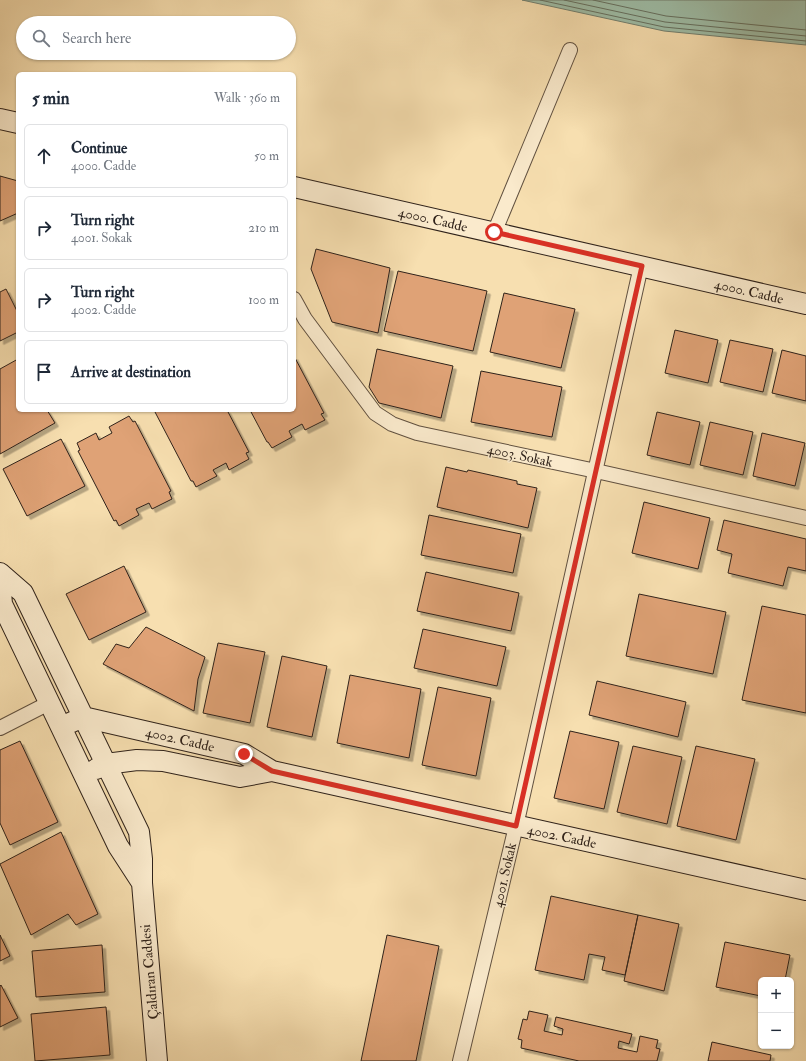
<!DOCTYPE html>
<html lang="en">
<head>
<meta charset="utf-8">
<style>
	:root { --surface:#fff; --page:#f6f6f7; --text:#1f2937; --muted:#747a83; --line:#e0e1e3 }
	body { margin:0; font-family:"IM FELL Double Pica",serif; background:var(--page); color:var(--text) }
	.controls { position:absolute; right:12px; bottom:12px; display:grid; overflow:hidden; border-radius:6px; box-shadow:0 1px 3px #0004 }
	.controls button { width:36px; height:36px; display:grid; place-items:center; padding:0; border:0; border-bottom:1px solid var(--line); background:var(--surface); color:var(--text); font:20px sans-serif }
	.stop { position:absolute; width:12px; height:12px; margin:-9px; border:3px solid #d93025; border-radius:50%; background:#fff }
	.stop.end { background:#d93025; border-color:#fff; box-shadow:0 1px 4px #0008 }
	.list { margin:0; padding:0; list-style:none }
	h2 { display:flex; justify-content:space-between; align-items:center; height:52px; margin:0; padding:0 16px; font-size:17px }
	h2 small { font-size:13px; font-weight:400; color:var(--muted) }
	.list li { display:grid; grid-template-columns:26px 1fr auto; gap:12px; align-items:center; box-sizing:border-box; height:64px; margin:0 8px 8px; padding:0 8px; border:1px solid var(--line); border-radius:6px }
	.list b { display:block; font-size:15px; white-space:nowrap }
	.list p { margin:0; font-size:13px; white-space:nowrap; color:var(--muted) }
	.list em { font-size:13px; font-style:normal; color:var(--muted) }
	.icon { flex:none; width:22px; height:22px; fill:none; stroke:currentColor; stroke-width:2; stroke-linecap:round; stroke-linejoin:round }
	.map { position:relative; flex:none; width:806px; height:1061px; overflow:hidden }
	.search { position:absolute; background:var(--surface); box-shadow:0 1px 3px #0004; left:16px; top:16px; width:280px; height:44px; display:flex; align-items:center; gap:10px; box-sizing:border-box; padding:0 14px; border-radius:22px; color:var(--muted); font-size:15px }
	.panel { position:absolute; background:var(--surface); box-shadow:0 1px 3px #0004; left:16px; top:72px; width:280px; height:340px; border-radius:6px }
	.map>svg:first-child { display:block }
	.water { fill:#9ebda7; stroke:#727f6f }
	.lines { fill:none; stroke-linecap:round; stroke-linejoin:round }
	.shore { stroke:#667060; stroke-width:1 }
	.building { fill:#dfa276; stroke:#2f221a; filter:url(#shadow) }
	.street-casing { stroke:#615140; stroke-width:16 }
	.secondary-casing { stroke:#2f221a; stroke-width:22 }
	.street { stroke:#faeacc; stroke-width:14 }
	.secondary { stroke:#faeacc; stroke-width:20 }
	.route { stroke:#d93025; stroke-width:5 }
	.labels { text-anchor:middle; stroke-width:3; stroke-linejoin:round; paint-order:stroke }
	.street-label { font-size:14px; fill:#2f221a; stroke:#faeacc }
</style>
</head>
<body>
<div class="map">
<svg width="806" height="1061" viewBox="0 0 806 1061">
	<defs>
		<filter id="shadow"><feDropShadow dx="3.5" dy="3.5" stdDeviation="0" flood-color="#0004"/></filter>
	</defs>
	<rect width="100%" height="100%" fill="#f7dfb0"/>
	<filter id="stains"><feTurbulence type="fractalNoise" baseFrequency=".005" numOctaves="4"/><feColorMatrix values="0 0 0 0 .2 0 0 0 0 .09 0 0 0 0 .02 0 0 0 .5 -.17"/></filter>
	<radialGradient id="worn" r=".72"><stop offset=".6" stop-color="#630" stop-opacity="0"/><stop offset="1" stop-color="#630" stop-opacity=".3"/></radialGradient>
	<path class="water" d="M 522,0 L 806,0 L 806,45 L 664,31 Z"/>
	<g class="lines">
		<path class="shore" d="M 540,0 L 664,27 L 806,41
			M 564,0 L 665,22 L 806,36
			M 593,0 L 666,16 L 806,30"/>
	</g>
	<path class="building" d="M 0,176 L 18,181 L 18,213 L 0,221 Z
		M 316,249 L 390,268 L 378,333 L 332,322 L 311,269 Z
		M 398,271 L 487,291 L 473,351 L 384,331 Z
		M 6,289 L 18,313 L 18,332 L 0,341 L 0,292 Z
		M 504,293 L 575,309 L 561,368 L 490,352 Z
		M 675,330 L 718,340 L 708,383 L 665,373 Z
		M 730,340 L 773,349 L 763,392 L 720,382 Z
		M 377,349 L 453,366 L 441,418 L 379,403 L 369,387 Z
		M 782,350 L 806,356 L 806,401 L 772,393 Z
		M 294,356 L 324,413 L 321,414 L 325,420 L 305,430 L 302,424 L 289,431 L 292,437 L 272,448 L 268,442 L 267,442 L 250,410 L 294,410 Z
		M 18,359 L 18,410 L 47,410 L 55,423 L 0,454 L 0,369 Z
		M 481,371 L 562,387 L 552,437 L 471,422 Z
		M 157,410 L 227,410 L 249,452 L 246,453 L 249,459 L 229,470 L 226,463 L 213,470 L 217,476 L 196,487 L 193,481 L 191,481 L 155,412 Z
		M 657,412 L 700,422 L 690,465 L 647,455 Z
		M 129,416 L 133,422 L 135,421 L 171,491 L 169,492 L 172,499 L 152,509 L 149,503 L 136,509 L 139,515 L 119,526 L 116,520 L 114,521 L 78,451 L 80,450 L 77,443 L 96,433 L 99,440 L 112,433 L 109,427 Z
		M 710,422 L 753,432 L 743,475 L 700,465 Z
		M 762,433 L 805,443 L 795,486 L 753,476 Z
		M 61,439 L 85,486 L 27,516 L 3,469 Z
		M 446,467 L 467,472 L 468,470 L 517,481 L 517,484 L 537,488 L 528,528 L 437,507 Z
		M 644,502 L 710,518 L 698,569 L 632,553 Z
		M 429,515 L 521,534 L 513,573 L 421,555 Z
		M 724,520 L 806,539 L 806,571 L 788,567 L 783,586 L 728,573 L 732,554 L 717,550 Z
		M 124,566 L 146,612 L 89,640 L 66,594 Z
		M 426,572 L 519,593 L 511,631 L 417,611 Z
		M 639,594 L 726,612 L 713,674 L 626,656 Z
		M 762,606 L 806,615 L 806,713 L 742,700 Z
		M 146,627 L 205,657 L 198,679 L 194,711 L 103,664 L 116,644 L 129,648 Z
		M 423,629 L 506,647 L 497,686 L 414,668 Z
		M 218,643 L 265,652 L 250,723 L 203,713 Z
		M 282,656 L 327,666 L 312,737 L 267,727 Z
		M 350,675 L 421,689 L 409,758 L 337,743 Z
		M 597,681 L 686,702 L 678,737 L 589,715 Z
		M 438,687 L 491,698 L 476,776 L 422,765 Z
		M 570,731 L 619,742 L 604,809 L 554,798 Z
		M 20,741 L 58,822 L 10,845 L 0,823 L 0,750 Z
		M 633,746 L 682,757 L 667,824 L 617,812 Z
		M 696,746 L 755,759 L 736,840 L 677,826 Z
		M 61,832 L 98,914 L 76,925 L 68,914 L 31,935 L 0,864 Z
		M 551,896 L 638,915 L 625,975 L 602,970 L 605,957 L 589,954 L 584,980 L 535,970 Z
		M 638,915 L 679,924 L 664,991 L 624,981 Z
		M 0,935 L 10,956 L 0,961 Z
		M 387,935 L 439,946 L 416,1061 L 361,1061 Z
		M 725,942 L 790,955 L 785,980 L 761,980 L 761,996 L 716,987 Z
		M 102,945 L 105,992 L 36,997 L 32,951 Z
		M 1,985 L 18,1018 L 0,1027 L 0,986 Z
		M 106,1007 L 110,1055 L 35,1061 L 31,1014 Z
		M 529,1011 L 548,1015 L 544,1031 L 562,1035 L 563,1029 L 554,1026 L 556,1017 L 632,1034 L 629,1044 L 619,1041 L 618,1048 L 637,1052 L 640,1036 L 658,1040 L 656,1048 L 660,1049 L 657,1061 L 579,1061 L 521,1048 L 522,1040 L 518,1039 L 523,1019 L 527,1020 Z
		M 712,1042 L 771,1055 L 770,1061 L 708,1061 Z"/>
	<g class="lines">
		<defs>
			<path id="street" d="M 494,233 L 570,50
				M 294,299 L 305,319 L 375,413 L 392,424 L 417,433 L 596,471 L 806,518
				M 0,728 L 49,703
				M 460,1061 L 516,826 L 641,266"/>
			<path id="secondary" d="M 0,119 L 18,123
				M 294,187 L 806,304
				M 0,573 L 23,593 L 139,832 L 142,859 L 142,883 L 157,1061
				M 0,580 L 2,604 L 118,846 L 142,883
				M 61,727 L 83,717 L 244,754 L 272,771 L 281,773 L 806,890
				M 96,769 L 106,764 L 137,760 L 163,761 L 240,777 L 272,771"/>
		</defs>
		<use href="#street" class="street-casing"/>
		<use href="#secondary" class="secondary-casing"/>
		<use href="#street" class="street"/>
		<use href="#secondary" class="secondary"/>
	</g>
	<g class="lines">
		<path class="route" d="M 244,754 L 272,771 L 516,826 L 642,266 L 494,232"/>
	</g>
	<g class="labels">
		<g class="street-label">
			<text transform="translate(433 219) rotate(13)" y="5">4000. Cadde</text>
			<text transform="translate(749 291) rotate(13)" y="5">4000. Cadde</text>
			<text transform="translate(520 455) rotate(12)" y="5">4003. Sokak</text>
			<text transform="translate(180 739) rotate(13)" y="5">4002. Cadde</text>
			<text transform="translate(562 836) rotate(12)" y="5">4002. Cadde</text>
			<text transform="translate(504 875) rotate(-77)" y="5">4001. Sokak</text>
			<text transform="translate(149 972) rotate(-95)" y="5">Çaldıran Caddesi</text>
		</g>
	</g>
	<rect width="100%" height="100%" filter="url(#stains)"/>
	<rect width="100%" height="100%" fill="url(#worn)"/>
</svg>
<div class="controls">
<button>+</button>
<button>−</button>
</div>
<div class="stop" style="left:494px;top:232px"></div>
<div class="stop end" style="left:244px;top:754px"></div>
<div class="search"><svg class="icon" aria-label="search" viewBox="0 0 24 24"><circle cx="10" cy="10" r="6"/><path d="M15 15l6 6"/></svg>Search here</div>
<section class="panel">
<h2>5 min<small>Walk · 360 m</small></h2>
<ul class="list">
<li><svg class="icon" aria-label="ahead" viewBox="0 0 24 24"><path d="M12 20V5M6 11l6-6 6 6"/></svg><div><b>Continue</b><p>4000. Cadde</p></div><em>50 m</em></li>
<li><svg class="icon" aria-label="right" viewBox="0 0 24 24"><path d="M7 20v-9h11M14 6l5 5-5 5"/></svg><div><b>Turn right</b><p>4001. Sokak</p></div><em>210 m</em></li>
<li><svg class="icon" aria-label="right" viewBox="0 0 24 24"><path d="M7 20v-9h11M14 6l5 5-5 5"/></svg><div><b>Turn right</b><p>4002. Cadde</p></div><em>100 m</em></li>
<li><svg class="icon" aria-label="arrive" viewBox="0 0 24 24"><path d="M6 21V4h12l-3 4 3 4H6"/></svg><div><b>Arrive at destination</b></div></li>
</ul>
</section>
</div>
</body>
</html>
